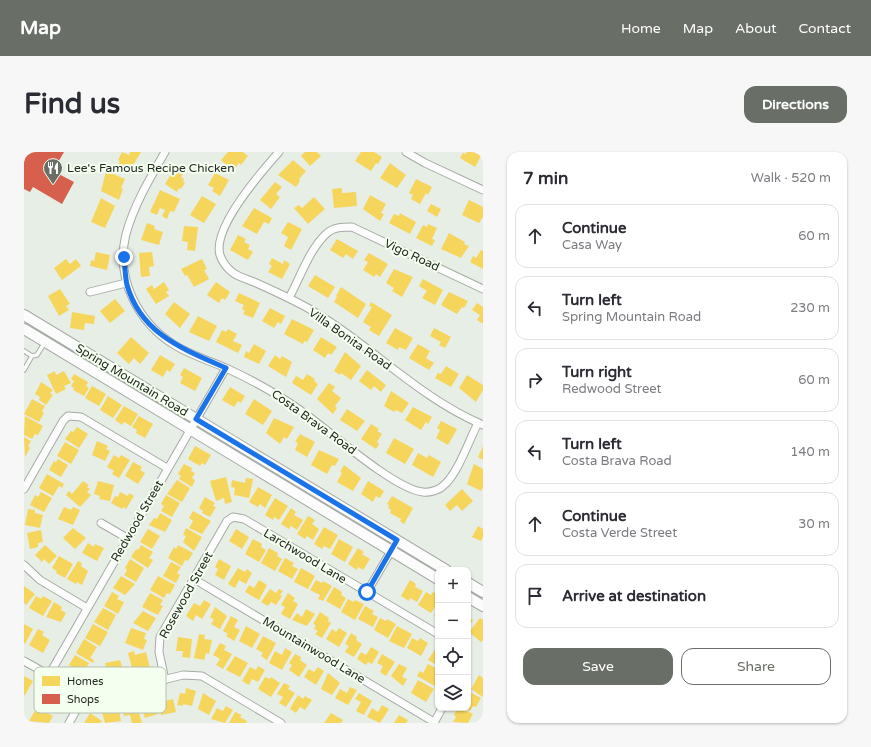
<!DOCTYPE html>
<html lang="en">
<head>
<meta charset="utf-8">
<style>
	:root { --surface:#fff; --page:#f7f7f7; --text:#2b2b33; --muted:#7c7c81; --line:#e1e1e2; --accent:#696e67 }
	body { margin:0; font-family:"Varela Round",sans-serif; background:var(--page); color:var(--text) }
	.controls { position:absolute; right:12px; bottom:12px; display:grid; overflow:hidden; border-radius:8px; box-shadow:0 1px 3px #0004 }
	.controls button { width:36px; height:36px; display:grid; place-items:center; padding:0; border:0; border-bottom:1px solid var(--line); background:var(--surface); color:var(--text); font:20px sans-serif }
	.stop { position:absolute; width:12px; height:12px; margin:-9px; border:3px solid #1a73e8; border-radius:50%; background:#fff }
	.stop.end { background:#1a73e8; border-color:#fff; box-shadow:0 1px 4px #0008 }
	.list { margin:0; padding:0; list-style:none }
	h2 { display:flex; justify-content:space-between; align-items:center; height:52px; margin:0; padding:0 16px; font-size:17px }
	h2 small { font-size:13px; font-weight:400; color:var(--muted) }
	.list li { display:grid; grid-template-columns:26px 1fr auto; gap:12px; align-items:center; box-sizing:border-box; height:64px; margin:0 8px 8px; padding:0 8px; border:1px solid var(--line); border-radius:12px }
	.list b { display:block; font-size:15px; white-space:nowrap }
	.list p { margin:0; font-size:13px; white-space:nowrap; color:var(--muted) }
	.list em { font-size:13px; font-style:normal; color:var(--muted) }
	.actions { display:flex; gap:8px; padding:12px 16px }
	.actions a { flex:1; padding:9px 0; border:1px solid var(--accent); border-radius:12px; text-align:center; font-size:14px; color:var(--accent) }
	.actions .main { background:var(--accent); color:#fff }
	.icon { flex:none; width:22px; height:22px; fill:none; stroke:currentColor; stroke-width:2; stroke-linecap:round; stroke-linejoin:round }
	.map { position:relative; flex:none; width:459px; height:571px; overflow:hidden; border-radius:12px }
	header { display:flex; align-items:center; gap:24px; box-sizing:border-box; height:56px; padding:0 20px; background:var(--accent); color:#fff }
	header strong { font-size:19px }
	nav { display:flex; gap:22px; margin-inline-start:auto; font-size:14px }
	.intro { display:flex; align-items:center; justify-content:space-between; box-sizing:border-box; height:96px; padding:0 24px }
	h1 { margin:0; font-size:28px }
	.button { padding:10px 18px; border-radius:12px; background:var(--accent); color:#fff; font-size:14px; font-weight:700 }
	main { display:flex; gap:24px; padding:0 24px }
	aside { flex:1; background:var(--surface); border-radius:12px; box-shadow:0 1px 3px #0004 }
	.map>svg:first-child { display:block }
	.homes { fill:#f6d55c }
	.shops { fill:#d6604d }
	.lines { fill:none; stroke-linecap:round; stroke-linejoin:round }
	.lane-casing { stroke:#a6aba5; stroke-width:5.5 }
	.street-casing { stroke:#a6aba5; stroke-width:9 }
	.secondary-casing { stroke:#a6aba5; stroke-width:12 }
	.lane { stroke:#fbfcfb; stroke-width:3.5 }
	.street { stroke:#fbfcfb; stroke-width:7 }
	.secondary { stroke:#fbfcfb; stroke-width:10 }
	.route { stroke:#1a73e8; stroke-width:5 }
	.labels { text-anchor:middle; stroke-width:4; stroke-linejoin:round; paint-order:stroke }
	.poi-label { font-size:12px; fill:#252923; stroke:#f4ffef; text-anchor:start }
	.street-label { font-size:12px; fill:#252923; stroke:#f4ffef }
	.key { fill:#f4ffef; stroke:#b6bfb2; stroke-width:1 }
	.key-label { font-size:11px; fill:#252923 }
</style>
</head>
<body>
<header>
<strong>Map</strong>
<nav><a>Home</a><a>Map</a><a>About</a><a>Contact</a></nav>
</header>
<div class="intro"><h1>Find us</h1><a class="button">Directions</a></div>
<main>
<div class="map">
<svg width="459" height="571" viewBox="0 0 459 571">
	<rect width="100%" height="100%" fill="#e7eee6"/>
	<path class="homes" d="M 98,0 L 105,3 L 106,0 L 117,0 L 105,20 L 94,13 L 96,9 L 94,8 Z
		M 204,0 L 219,0 L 224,4 L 217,13 L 215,11 L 209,19 L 197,8 Z
		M 281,0 L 293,0 L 297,4 L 286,14 L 277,4 Z
		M 337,0 L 350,0 L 358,5 L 354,12 L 352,11 L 347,19 L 331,9 Z
		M 443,0 L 459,0 L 451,15 L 436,6 L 439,1 L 441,2 Z
		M 269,8 L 282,19 L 275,27 L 276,29 L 272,35 L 254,23 Z
		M 366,11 L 382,23 L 373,36 L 356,26 Z
		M 153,12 L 162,17 L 157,25 L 160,27 L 159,30 L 161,31 L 157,37 L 155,36 L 153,40 L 141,32 Z
		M 82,19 L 101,27 L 97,36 L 99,37 L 95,48 L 77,39 Z
		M 191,21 L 205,28 L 196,44 L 188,39 L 190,36 L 184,33 Z
		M 392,27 L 408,35 L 404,43 L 402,41 L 396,52 L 387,47 L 389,43 L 385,41 Z
		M 251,30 L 258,35 L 252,42 L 256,45 L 247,57 L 236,48 Z
		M 318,36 L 318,41 L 332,40 L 333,54 L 310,56 L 308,37 Z
		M 136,38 L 156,47 L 150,60 L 146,59 L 143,67 L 138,64 L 141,58 L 136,56 L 133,63 L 126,60 Z
		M 346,43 L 362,52 L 357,61 L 360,62 L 356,69 L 339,57 Z
		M 178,44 L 192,52 L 180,71 L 166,63 Z
		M 290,45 L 301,57 L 284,72 L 270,56 L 275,53 L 278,56 Z
		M 77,46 L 91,54 L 81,76 L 67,70 Z
		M 445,48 L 459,55 L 459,65 L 455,71 L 438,63 Z
		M 407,52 L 417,57 L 413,65 L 403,59 Z
		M 230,56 L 248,66 L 245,72 L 240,70 L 233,82 L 218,74 Z
		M 376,61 L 392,70 L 386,82 L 365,71 L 370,62 L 375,64 Z
		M 264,70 L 278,77 L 267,98 L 260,94 L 264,85 L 257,81 Z
		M 123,71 L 131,74 L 130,77 L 139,80 L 135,93 L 117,88 Z
		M 404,72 L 413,76 L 408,87 L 411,88 L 408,94 L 392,86 L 399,73 L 403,75 Z
		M 160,74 L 174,75 L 171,99 L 163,98 L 164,90 L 158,89 Z
		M 425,81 L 441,90 L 440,92 L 445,94 L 437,106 L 417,97 Z
		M 214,83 L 222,87 L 220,90 L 226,93 L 224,97 L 229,100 L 224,108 L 206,98 Z
		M 313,87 L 334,99 L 329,107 L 322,102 L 319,106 L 306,98 Z
		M 457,98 L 459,99 L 459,117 L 446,110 L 449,104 L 452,106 Z
		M 72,100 L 86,103 L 83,118 L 66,114 L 67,108 L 70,109 Z
		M 128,100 L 130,114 L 125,115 L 126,124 L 117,125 L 115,101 Z
		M 345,101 L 364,112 L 356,125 L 352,122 L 350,125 L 339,118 L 344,110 L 340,108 Z
		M 248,106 L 259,112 L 260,108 L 266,112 L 258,127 L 244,120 L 248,114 L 245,112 Z
		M 42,107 L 46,112 L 52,107 L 57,114 L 38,128 L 30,116 Z
		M 178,107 L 183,117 L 180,118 L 185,127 L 170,135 L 163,123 L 161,124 L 157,117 Z
		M 370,117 L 389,125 L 378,145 L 368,139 L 370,136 L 362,131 Z
		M 291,123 L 311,135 L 304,146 L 284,134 Z
		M 399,127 L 419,138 L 411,153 L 398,146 L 403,139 L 395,134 Z
		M 140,130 L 145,138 L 142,140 L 145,144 L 132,152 L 122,137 L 128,133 L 130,137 Z
		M 192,130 L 206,140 L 201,148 L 198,146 L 195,151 L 183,143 Z
		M 317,135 L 342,152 L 334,166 L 310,150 L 313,145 L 312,144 Z
		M 36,137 L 46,152 L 42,154 L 45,158 L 35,164 L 24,144 Z
		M 425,140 L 444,149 L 440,156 L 438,155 L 433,162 L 417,153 Z
		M 215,141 L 236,151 L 229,166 L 219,162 L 221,159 L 218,157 L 220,153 L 211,149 Z
		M 91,147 L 101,159 L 86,171 L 76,159 Z
		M 150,150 L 166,162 L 156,176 L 141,162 Z
		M 347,150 L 368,163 L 355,184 L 345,178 L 347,175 L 339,170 L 348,155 L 345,154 Z
		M 453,151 L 459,155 L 459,172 L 453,168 L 456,163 L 448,158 Z
		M 246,156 L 261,164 L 257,172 L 254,170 L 250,176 L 238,169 Z
		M 48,160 L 71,164 L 70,172 L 61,171 L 60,178 L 46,176 Z
		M 174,164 L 193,174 L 185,189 L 165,180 Z
		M 268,167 L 290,178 L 283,190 L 280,189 L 279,192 L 260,182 Z
		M 371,176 L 389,186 L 382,198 L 375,195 L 374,198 L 362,191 Z
		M 410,176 L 427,185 L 421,196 L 415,193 L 417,190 L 406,184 Z
		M 204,177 L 213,182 L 209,189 L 218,193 L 214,201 L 192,190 L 198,178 L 202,180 Z
		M 107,185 L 125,201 L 116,212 L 110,206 L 105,212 L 93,201 Z
		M 297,185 L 313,195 L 307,203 L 304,201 L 301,206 L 289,198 Z
		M 230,192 L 242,199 L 235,212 L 220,205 L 222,199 L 225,201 Z
		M 394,192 L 406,199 L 402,206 L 410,211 L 405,218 L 385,206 Z
		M 321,200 L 337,214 L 327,228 L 317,221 L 316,223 L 310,219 Z
		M 136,203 L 151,212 L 146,220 L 143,218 L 139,225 L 127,218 Z
		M 251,203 L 256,207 L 258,204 L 268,210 L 262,225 L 244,214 Z
		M 422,214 L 435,222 L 427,235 L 411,226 L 414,221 L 417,222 Z
		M 160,216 L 178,226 L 171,239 L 156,231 L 159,225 L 156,223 Z
		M 343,218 L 362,233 L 357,240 L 350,234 L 347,238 L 335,229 Z
		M 31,219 L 32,223 L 40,219 L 47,231 L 40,234 L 42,237 L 32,242 L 23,223 Z
		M 50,222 L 64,230 L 62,234 L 65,236 L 60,244 L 49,238 L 50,236 L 47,234 L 50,229 L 47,227 Z
		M 283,222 L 291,227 L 290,229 L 294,232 L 287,243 L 268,231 L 272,224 L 279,228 Z
		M 443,223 L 459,233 L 459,238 L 452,250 L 435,236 Z
		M 17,230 L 29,238 L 26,241 L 29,243 L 22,253 L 15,248 L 16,245 L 11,242 Z
		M 305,231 L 311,235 L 308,239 L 317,246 L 311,254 L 313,256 L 309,262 L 293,247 Z
		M 68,234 L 82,242 L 75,254 L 61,246 Z
		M 206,235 L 221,244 L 217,251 L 214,249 L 210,255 L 198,248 Z
		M 367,239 L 385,251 L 378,261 L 372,258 L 370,260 L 360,254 Z
		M 84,244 L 98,253 L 89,266 L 76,258 Z
		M 8,247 L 21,254 L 18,260 L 20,261 L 15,270 L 0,262 Z
		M 230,247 L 248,259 L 239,273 L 221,262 Z
		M 100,254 L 114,262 L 107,274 L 100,270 L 98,273 L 91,268 Z
		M 389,255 L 408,265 L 404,272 L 402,270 L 397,278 L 381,268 Z
		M 323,257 L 341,269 L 333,279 L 316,268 Z
		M 1,264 L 19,274 L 14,283 L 11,282 L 8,287 L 0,283 Z
		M 115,264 L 129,272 L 121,286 L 112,281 L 113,278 L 108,275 Z
		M 250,266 L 270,275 L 263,287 L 260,285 L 256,292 L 242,281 Z
		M 417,269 L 433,277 L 424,293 L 412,286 L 416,278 L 413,276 Z
		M 347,272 L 355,277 L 353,279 L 358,282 L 353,290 L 355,292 L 352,297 L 337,287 Z
		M 53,275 L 64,282 L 55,296 L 41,287 L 47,279 L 49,280 Z
		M 276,282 L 291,290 L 283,305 L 271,298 L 274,291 L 271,290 Z
		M 0,285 L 7,289 L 4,294 L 6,296 L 1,305 Z
		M 370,286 L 390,297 L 381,312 L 362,301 Z
		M 73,289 L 84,294 L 82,297 L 86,299 L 81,309 L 68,303 Z
		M 41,290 L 55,298 L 47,312 L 33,304 Z
		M 171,294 L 187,303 L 181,313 L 178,311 L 176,314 L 164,307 Z
		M 459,294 L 459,308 L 454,305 Z
		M 295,298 L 315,307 L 311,314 L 308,313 L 303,322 L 287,313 Z
		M 394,301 L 403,306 L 405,303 L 417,310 L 409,325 L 388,313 Z
		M 90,303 L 95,306 L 97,303 L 106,308 L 95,326 L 88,322 L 90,319 L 83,315 Z
		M 34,307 L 44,313 L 37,325 L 25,318 L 30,309 L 32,310 Z
		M 109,310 L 118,315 L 116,318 L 121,321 L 114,332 L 101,324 Z
		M 160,312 L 168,316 L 167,319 L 171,321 L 168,326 L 171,328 L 168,335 L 155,327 L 157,324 L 154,322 Z
		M 450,312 L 459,317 L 459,335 L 457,339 L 443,332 Z
		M 320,313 L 337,326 L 329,339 L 313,330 L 318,321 L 316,320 Z
		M 23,322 L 40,332 L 38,336 L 35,334 L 29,344 L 15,336 Z
		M 202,325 L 208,350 L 201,352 L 200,346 L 192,349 L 186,329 Z
		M 222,326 L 229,327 L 225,346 L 210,343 L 211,336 L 207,335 L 208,328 L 221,331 Z
		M 153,328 L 166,336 L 158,350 L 143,342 Z
		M 59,329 L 65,333 L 63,335 L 66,337 L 63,340 L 67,343 L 56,355 L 42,343 L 45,339 L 48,342 Z
		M 74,329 L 90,333 L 86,349 L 75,347 L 76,344 L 70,342 Z
		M 344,329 L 360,339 L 356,346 L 352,344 L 349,350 L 337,342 Z
		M 234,335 L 248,343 L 241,356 L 236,352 L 234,355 L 225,350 Z
		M 438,337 L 449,349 L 438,359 L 433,353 L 426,359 L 421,353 Z
		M 17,340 L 28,346 L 20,360 L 6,353 L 11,343 L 14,345 Z
		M 96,340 L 104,344 L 105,341 L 110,344 L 102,357 L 99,355 L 98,357 L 87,351 L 91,344 L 94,345 Z
		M 142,343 L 156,351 L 148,365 L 137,359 L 140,354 L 137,352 Z
		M 368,344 L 389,356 L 380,372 L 376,369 L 377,367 L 366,361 L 367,358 L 364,356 L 365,353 L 363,352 Z
		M 181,345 L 191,351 L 189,354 L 192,355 L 186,365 L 178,361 L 179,359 L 175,356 Z
		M 251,346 L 264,354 L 255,368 L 250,365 L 249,368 L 241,363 Z
		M 40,355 L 47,358 L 49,355 L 56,358 L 49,373 L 34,367 Z
		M 267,356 L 272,360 L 270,363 L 279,368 L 273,378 L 267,374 L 265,377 L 257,372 Z
		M 4,357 L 11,358 L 11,361 L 19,363 L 16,376 L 1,373 Z
		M 169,359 L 187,369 L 178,382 L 165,376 L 169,369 L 165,366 Z
		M 136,361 L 148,368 L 141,380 L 125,373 L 130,366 L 133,367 Z
		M 284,364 L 291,368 L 288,372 L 295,377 L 289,388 L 283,384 L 281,387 L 273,382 Z
		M 454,374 L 459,377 L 459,385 L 457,389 L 448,385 Z
		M 300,375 L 314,383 L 306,397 L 300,394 L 298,397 L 290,392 Z
		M 49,376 L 62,386 L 51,397 L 39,386 Z
		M 162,376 L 178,385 L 170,399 L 159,390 L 162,384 L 159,383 Z
		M 124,377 L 136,384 L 128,397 L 116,390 Z
		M 212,377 L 225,385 L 218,397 L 205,389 Z
		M 17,378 L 19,390 L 14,391 L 14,395 L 6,397 L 3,381 Z
		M 229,387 L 238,392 L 237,395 L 242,398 L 235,410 L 221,402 Z
		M 315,387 L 329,395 L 321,410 L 307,402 Z
		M 64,391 L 70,395 L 71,392 L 80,396 L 73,409 L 58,401 Z
		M 21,393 L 33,404 L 25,412 L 20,407 L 18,410 L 11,403 Z
		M 117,393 L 129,400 L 125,406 L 129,408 L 124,416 L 107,405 L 112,397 L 114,398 Z
		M 154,393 L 169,401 L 164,409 L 161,408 L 158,414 L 144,406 L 150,395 L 152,397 Z
		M 245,396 L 254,401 L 253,404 L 258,407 L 251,419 L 237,411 Z
		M 334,396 L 340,400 L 338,402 L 346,407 L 339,418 L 334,415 L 333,418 L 324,412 Z
		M 35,404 L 49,412 L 41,426 L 32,421 L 33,419 L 28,416 Z
		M 261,406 L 270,411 L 268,414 L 274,417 L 268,427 L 254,419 Z
		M 106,407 L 120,416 L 112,430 L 100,423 L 103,418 L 101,416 Z
		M 195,407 L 207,414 L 200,428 L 191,423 L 194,417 L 191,415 Z
		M 54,409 L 58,411 L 57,414 L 64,419 L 58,433 L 53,430 L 52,432 L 43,427 Z
		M 147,410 L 157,415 L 153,421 L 156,423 L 152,431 L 139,424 Z
		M 214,416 L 221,420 L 223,417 L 228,421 L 222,432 L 215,428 L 211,436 L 204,432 Z
		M 277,416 L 291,424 L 284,437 L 270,430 Z
		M 97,424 L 111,432 L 101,443 L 89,436 Z
		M 134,424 L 151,433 L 146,442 L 143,441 L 140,446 L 126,438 Z
		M 235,428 L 243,433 L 235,448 L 221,440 L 225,433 L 230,436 Z
		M 292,428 L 298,431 L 299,429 L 308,434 L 299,449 L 294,447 L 296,443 L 286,438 Z
		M 386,428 L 392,432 L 391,435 L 399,439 L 393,450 L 386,446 L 385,449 L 377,444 Z
		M 0,434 L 11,442 L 2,453 L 0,451 Z
		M 310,435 L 318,440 L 317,443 L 322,446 L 316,457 L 302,449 Z
		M 246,437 L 252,441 L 255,437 L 259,439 L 256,443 L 258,444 L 252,453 L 247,450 L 244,454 L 237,450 Z
		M 88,440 L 95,444 L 93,447 L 100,450 L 94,462 L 80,454 Z
		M 402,440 L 407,443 L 409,440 L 414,443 L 414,450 L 407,461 L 394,453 Z
		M 126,441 L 139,448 L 136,453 L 139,454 L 134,463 L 118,455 Z
		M 264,441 L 271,446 L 269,449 L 274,452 L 266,467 L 257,462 L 261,455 L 257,453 Z
		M 12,444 L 17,447 L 19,444 L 28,449 L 19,464 L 5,456 Z
		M 324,447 L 329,450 L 331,448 L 340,452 L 331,468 L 317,460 Z
		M 180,448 L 187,452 L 178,467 L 172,463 L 169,469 L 162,464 L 170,451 L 176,454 Z
		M 30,450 L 38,455 L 37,458 L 42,461 L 37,470 L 22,465 Z
		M 341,454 L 350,459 L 348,462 L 354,465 L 349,475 L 334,467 Z
		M 191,455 L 203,464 L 196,477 L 187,472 L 190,468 L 186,465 Z
		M 79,456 L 92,463 L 84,478 L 70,470 Z
		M 414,456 L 414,466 L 410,463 Z
		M 282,457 L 291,462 L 283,474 L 268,468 L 273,461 L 278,465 Z
		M 119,459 L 132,466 L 124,479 L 109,471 Z
		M 296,460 L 305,466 L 304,469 L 307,471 L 298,486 L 291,482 L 294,479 L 290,477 L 292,473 L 289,472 Z
		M 207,464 L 214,468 L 210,475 L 216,478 L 210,489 L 202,484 L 204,482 L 199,479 Z
		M 444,465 L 449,468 L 444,476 Z
		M 356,466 L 362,469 L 363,467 L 372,472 L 364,486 L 350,478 Z
		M 456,466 L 459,468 L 459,488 L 457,490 L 445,480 Z
		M 0,472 L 9,477 L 1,492 L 0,491 Z
		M 69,472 L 84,480 L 76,494 L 61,486 Z
		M 222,474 L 236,482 L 228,496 L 215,489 Z
		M 373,474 L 388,482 L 380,496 L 365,489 Z
		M 107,476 L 122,481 L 120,487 L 123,488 L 119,498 L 101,491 Z
		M 315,476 L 323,481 L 315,495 L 302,487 L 308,477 L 312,480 Z
		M 14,477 L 20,480 L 18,483 L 26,488 L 19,501 L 5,493 Z
		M 327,481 L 333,485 L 332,488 L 338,492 L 330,505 L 321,500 L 325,494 L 321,492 Z
		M 175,482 L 181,483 L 180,487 L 188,488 L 185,502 L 182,501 L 180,508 L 170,506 Z
		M 239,484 L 252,491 L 243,508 L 237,504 L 239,501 L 232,497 Z
		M 154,485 L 168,487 L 166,506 L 158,505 L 159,499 L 152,499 Z
		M 388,486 L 394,489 L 396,486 L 404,491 L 397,504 L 383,496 Z
		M 60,487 L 73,495 L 66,506 L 70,508 L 69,511 L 52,501 Z
		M 196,491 L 202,494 L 200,498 L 208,502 L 199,517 L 192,513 L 196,507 L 189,503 Z
		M 413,494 L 414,495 L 414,514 L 404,508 Z
		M 347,495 L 355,500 L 348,512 L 344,510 L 342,513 L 333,507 L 337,500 L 342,503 Z
		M 261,496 L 268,500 L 258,518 L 245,511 L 251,499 L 258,503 Z
		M 110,499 L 111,503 L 122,500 L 126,516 L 109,520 L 104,501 Z
		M 271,502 L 277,505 L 276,508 L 283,513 L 275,525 L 265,518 L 268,513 L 265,511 Z
		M 358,502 L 371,510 L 362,524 L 356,520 L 359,514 L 353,511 Z
		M 51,503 L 65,511 L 57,525 L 45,518 L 47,514 L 45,513 Z
		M 211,504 L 224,511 L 216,525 L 202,518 Z
		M 96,508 L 100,521 L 84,524 L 81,511 Z
		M 375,512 L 383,516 L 378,525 L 383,527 L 379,534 L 367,524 Z
		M 404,512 L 414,517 L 414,529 L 411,534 L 393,524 L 396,519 L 399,521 Z
		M 234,514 L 241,518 L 234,530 L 228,527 L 225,533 L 218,529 L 226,515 L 232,518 Z
		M 294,515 L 300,519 L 292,533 L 280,525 L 285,517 L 290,520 Z
		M 304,521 L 316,531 L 308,543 L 297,537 Z
		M 455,523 L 459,526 L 459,545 L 447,537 Z
		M 0,524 L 9,529 L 1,543 L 0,543 Z
		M 241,525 L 246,527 L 247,525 L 256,531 L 247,545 L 234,537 Z
		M 394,528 L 410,537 L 402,550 L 387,541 Z
		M 260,531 L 266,534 L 264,537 L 271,541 L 262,555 L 255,551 L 259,545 L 253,542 Z
		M 326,535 L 333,538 L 324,553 L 311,546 L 316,537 L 323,541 Z
		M 162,536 L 172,539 L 168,554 L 159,552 L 159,554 L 153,553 L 156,541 L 161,542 Z
		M 446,540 L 457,546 L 452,555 L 449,554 L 446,559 L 442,556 L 444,556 L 444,543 Z
		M 179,541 L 192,549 L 185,563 L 174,557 Z
		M 335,541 L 348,549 L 340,563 L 332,559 L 337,550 L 331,547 Z
		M 140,542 L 141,549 L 149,547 L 152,560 L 137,563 L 132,544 Z
		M 274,543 L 279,547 L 281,544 L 288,548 L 281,558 L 276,555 L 272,561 L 266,557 Z
		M 129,545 L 134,562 L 121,566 L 117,554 L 123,553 L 121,547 Z
		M 104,551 L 104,553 L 112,551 L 118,571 L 108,571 L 106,563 L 100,564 L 97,553 Z
		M 94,553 L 97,569 L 81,571 L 78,560 L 84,559 L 84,556 Z
		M 358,553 L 365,557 L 356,571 L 343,565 L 348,556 L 354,560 Z
		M 202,554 L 209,558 L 201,571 L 187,567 L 193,556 L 199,559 Z
		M 13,555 L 29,564 L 25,571 L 5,569 Z
		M 433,556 L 437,556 L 449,562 L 444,571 L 429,570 L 432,565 L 430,563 Z
		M 211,560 L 218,563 L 216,565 L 223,569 L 222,571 L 205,571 Z
		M 66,561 L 78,569 L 76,571 L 60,571 Z
		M 307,561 L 319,568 L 317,571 L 300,571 Z
		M 375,563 L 384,568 L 382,571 L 370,571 Z"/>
	<path class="shops" d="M 0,0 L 40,0 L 29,19 L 50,30 L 38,52 L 9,35 L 6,40 L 0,37 Z"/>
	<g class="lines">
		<defs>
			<path id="lane" d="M 0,199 L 8,204 L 0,218
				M 8,204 L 13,203 L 21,190"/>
			<path id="street" d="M 141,0 C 126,26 110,53 102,82 C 91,127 114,171 152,194 C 167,203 186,209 202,216 C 228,228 252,241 276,258 C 302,276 371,338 399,340 C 405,341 415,338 419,334 C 434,322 445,288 454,271
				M 255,0 C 238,19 188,76 196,103 C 198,109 203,116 208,120 C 214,125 223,127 230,130 C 248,138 265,146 282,155 C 344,190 393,245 459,273
				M 382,0 L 401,11 L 459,38
				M 66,140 L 102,131
				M 265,146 C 276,126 285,98 302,82 C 309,75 319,75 328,75 L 459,137
				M 0,337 L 39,269 L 44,264 L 57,265 L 143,316
				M 77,371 L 103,386
				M 0,413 L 16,428 L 63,456
				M 170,427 L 410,570
				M 343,440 L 373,389
				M 0,509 L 61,543 L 73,544 L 159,523 L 178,524 L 257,571
				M 25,523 L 202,216
				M 141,528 L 135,500 L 136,485 L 203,369 L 209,365 L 220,367 L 414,482
				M 45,571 L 61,543
				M 410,571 L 418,556"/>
			<path id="secondary" d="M 0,163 L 422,418
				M 0,177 L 414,427
				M 444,431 L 459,440
				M 444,445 L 459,454"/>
		</defs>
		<use href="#lane" class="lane-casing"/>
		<use href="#street" class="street-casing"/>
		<use href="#secondary" class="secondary-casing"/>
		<use href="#lane" class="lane"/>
		<use href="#street" class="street"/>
		<use href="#secondary" class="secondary"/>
	</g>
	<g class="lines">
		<path class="route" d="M 100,105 C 101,114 101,124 103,133 C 117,182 159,197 202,216 L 172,267 L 373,388 L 343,440"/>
	</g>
	<defs>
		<symbol id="restaurant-pin" viewBox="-11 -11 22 30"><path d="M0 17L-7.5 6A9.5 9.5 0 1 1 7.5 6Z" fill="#696e67" stroke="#f4ffef"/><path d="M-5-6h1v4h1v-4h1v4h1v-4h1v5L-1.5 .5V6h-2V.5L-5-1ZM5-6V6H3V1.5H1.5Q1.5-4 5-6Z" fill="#fff"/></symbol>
	</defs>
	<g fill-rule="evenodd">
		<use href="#restaurant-pin" x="18" y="5" width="22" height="30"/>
	</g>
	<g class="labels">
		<g class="poi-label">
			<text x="43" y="20">Lee's Famous Recipe Chicken</text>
		</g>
		<g class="street-label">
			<text transform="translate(388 103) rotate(25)" y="4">Vigo Road</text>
			<text transform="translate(326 187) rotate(35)" y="4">Villa Bonita Road</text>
			<text transform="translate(108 228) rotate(31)" y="4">Spring Mountain Road</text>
			<text transform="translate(290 270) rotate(36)" y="4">Costa Brava Road</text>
			<text transform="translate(113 369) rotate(-60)" y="4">Redwood Street</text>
			<text transform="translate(281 404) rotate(31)" y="4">Larchwood Lane</text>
			<text transform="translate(162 443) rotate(-61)" y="4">Rosewood Street</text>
			<text transform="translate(290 498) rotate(31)" y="4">Mountainwood Lane</text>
		</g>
	</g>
	<rect x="10" y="515" width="132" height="46" rx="6" class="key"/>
	<rect x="18" y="524" width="18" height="10" fill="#f6d55c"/>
	<rect x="18" y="542" width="18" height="10" fill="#d6604d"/>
	<g class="key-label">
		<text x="43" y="533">Homes</text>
		<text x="43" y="551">Shops</text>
	</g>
</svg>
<div class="controls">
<button>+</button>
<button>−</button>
<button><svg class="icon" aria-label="locate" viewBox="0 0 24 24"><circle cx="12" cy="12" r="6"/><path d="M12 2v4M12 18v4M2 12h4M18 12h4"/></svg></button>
<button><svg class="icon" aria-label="layers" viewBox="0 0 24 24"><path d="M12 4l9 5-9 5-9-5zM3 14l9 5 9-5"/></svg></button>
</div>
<div class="stop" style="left:343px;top:440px"></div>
<div class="stop end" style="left:100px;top:105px"></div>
</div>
<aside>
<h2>7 min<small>Walk · 520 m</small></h2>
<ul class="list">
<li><svg class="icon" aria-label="ahead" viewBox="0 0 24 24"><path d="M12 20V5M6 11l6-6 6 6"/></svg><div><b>Continue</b><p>Casa Way</p></div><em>60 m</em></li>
<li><svg class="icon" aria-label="left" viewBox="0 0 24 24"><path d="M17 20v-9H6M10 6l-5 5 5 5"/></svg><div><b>Turn left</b><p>Spring Mountain Road</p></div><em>230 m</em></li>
<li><svg class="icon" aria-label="right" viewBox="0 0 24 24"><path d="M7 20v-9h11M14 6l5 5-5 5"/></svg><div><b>Turn right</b><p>Redwood Street</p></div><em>60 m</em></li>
<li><svg class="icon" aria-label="left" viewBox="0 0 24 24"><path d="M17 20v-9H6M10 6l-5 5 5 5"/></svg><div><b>Turn left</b><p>Costa Brava Road</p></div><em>140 m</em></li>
<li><svg class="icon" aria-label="ahead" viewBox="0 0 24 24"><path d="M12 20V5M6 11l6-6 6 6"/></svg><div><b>Continue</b><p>Costa Verde Street</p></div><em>30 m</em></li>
<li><svg class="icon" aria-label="arrive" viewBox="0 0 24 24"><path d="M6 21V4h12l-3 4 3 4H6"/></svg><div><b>Arrive at destination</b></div></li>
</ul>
<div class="actions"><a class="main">Save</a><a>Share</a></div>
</aside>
</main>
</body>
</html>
